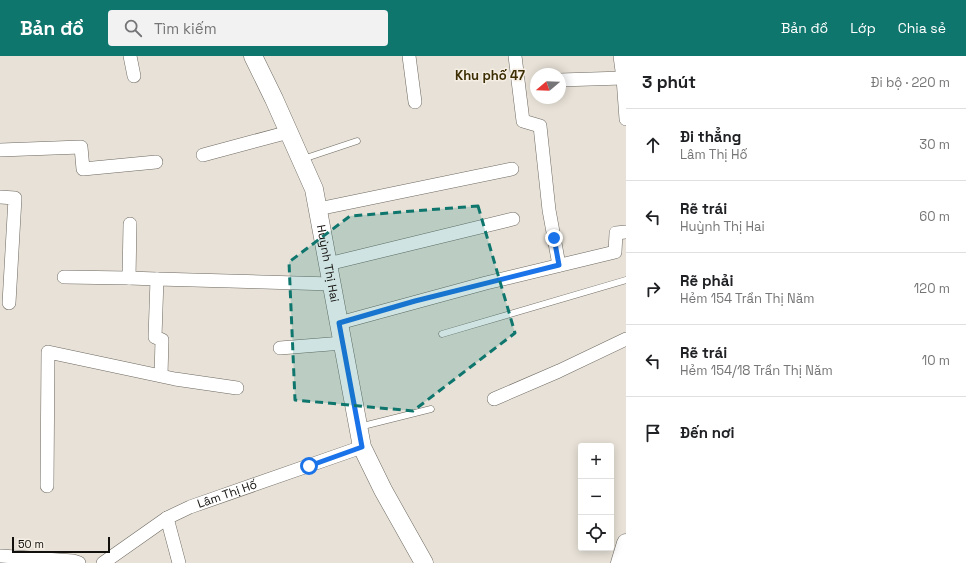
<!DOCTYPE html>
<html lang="vi">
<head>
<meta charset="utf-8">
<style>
	:root { --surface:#fff; --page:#f2f2f2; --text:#202124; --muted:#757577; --line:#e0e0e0; --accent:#0f766e }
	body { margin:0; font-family:"Space Grotesk",sans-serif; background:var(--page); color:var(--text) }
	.controls { position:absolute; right:12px; bottom:12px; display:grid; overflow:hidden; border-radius:4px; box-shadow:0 2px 10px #0003 }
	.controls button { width:36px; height:36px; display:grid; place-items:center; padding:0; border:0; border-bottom:1px solid var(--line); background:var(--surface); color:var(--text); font:20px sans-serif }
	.compass { position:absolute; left:530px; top:12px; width:36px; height:36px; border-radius:50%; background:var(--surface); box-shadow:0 2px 10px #0003; rotate:251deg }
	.scale { position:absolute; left:12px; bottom:10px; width:98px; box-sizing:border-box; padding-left:4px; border:2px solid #12100d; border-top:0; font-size:11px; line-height:14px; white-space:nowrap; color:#12100d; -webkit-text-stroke:3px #f4eee4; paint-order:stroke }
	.stop { position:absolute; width:12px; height:12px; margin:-9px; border:3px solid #1a73e8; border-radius:50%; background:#fff }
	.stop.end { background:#1a73e8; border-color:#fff; box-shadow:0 1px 4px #0008 }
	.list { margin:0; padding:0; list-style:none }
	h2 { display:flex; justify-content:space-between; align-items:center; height:52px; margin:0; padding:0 16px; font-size:17px }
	h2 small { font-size:13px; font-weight:400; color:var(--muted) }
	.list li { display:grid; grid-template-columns:26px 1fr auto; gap:12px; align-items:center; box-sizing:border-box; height:72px; padding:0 16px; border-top:1px solid var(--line) }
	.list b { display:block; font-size:15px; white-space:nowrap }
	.list p { margin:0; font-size:13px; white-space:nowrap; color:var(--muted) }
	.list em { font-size:13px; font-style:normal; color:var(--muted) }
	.icon { flex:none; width:22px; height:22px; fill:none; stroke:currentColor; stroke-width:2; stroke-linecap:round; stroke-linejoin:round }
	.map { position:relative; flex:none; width:626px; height:507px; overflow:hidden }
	header { display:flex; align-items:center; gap:24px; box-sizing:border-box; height:56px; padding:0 20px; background:var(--accent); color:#fff }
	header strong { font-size:19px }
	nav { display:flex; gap:22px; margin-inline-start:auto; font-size:14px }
	.search { width:280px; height:36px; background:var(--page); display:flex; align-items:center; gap:10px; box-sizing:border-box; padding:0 14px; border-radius:4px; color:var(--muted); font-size:15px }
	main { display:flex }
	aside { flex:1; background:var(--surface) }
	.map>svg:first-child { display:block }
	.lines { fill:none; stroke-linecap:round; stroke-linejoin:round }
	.lane-casing { stroke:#6d6860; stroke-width:7 }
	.street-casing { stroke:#6d6860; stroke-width:14 }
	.secondary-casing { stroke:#6d6860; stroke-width:19 }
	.lane { stroke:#fff; stroke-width:6 }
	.street { stroke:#fff; stroke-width:13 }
	.secondary { stroke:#fff; stroke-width:18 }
	.route { stroke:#1a73e8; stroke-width:5 }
	.marked { fill:#0f766e; fill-opacity:0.2; stroke:#0f766e; stroke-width:3; stroke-dasharray:8 5; stroke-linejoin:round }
	.labels { text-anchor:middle; stroke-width:3; stroke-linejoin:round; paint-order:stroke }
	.street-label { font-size:12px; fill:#12100d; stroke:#f4eee4 }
	.neighbourhood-label { font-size:13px; font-weight:bold; fill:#3d2e04; stroke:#f4eee4 }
</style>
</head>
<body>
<header>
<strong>Bản đồ</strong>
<div class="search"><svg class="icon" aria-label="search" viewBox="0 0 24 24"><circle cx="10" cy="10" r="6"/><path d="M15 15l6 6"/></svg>Tìm kiếm</div>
<nav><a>Bản đồ</a><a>Lớp</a><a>Chia sẻ</a></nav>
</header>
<main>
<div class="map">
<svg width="626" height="507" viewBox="0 0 626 507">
	<rect width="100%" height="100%" fill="#e7e1d7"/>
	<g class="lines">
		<defs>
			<path id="lane" d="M 303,103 L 357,85
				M 442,278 L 626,224
				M 359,371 L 431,353"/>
			<g id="street">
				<path d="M 130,0 L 134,20"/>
				<path d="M 409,0 L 415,46"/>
				<path d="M 515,0 L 523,65 L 540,70 L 549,154 L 559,209"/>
				<path d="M 626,21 L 623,22 L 626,63"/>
				<path d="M 560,24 L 623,22 L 620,0"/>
				<path d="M 0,94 L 81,91 L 83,113 L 156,106"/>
				<path d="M 203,99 L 289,76"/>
				<path d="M 0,141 L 15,142 L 9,247"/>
				<path d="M 318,153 L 512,113"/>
				<path d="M 130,168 L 129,222 L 157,223"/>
				<path d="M 328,208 L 513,163"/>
				<path d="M 64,221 L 129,222"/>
				<path d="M 339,267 L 486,227 L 615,196 L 616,177 L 626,176"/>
				<path d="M 280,292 L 343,287"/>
				<path d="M 161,319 L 162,284 L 155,281 L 157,223 L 332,228"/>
				<path d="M 494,343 L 559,315 L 626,283"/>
				<path d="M 47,430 L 48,296 L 175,323 L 237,332"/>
				<path d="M 167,462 L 179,507"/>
				<path d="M 1,500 L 73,505 L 79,507"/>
				<path id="s1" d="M 103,507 L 167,462 L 190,451 L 362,391"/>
			</g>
			<g id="secondary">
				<path id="s2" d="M 253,0 L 274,43 L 314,133 L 362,391 L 383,434 L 424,507"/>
				<path d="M 620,507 L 626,487"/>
			</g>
		</defs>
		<use href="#lane" class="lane-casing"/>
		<use href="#street" class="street-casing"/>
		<use href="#secondary" class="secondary-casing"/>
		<use href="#lane" class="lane"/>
		<use href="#street" class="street"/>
		<use href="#secondary" class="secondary"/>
	</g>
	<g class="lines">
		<path class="route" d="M 309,410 L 362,391 L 339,267 L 415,245 L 559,209 L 554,182"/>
	</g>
	<path class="marked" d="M 478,150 L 515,277 L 413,355 L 295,344 L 289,206 L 350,160 Z"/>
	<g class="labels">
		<g class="street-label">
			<text dy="4" stroke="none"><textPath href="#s2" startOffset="222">Huỳnh Thị Hai</textPath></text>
			<text dy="4" stroke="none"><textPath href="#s1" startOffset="143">Lâm Thị Hố</textPath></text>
		</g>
		<g class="neighbourhood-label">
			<text x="490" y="24">Khu phố 47</text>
		</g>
	</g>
</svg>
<div class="controls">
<button>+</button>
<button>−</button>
<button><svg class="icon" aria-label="locate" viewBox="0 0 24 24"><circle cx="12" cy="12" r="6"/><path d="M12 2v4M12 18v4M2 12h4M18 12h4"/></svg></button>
</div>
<svg class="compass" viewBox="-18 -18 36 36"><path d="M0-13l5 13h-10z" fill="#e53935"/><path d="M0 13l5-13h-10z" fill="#757577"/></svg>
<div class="scale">50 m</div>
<div class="stop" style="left:309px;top:410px"></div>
<div class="stop end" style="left:554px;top:182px"></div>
</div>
<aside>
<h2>3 phút<small>Đi bộ · 220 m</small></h2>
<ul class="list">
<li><svg class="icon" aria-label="ahead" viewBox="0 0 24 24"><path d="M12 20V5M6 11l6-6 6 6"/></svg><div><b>Đi thẳng</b><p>Lâm Thị Hố</p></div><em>30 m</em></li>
<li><svg class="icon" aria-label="left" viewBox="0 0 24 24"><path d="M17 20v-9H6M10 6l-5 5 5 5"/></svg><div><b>Rẽ trái</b><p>Huỳnh Thị Hai</p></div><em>60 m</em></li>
<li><svg class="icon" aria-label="right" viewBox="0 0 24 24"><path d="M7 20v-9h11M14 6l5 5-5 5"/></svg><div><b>Rẽ phải</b><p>Hẻm 154 Trần Thị Năm</p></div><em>120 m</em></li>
<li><svg class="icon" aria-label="left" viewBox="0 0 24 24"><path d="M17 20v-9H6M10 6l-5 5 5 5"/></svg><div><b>Rẽ trái</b><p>Hẻm 154/18 Trần Thị Năm</p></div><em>10 m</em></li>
<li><svg class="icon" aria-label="arrive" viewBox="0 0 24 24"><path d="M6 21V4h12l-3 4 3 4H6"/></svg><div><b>Đến nơi</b></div></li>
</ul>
</aside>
</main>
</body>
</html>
